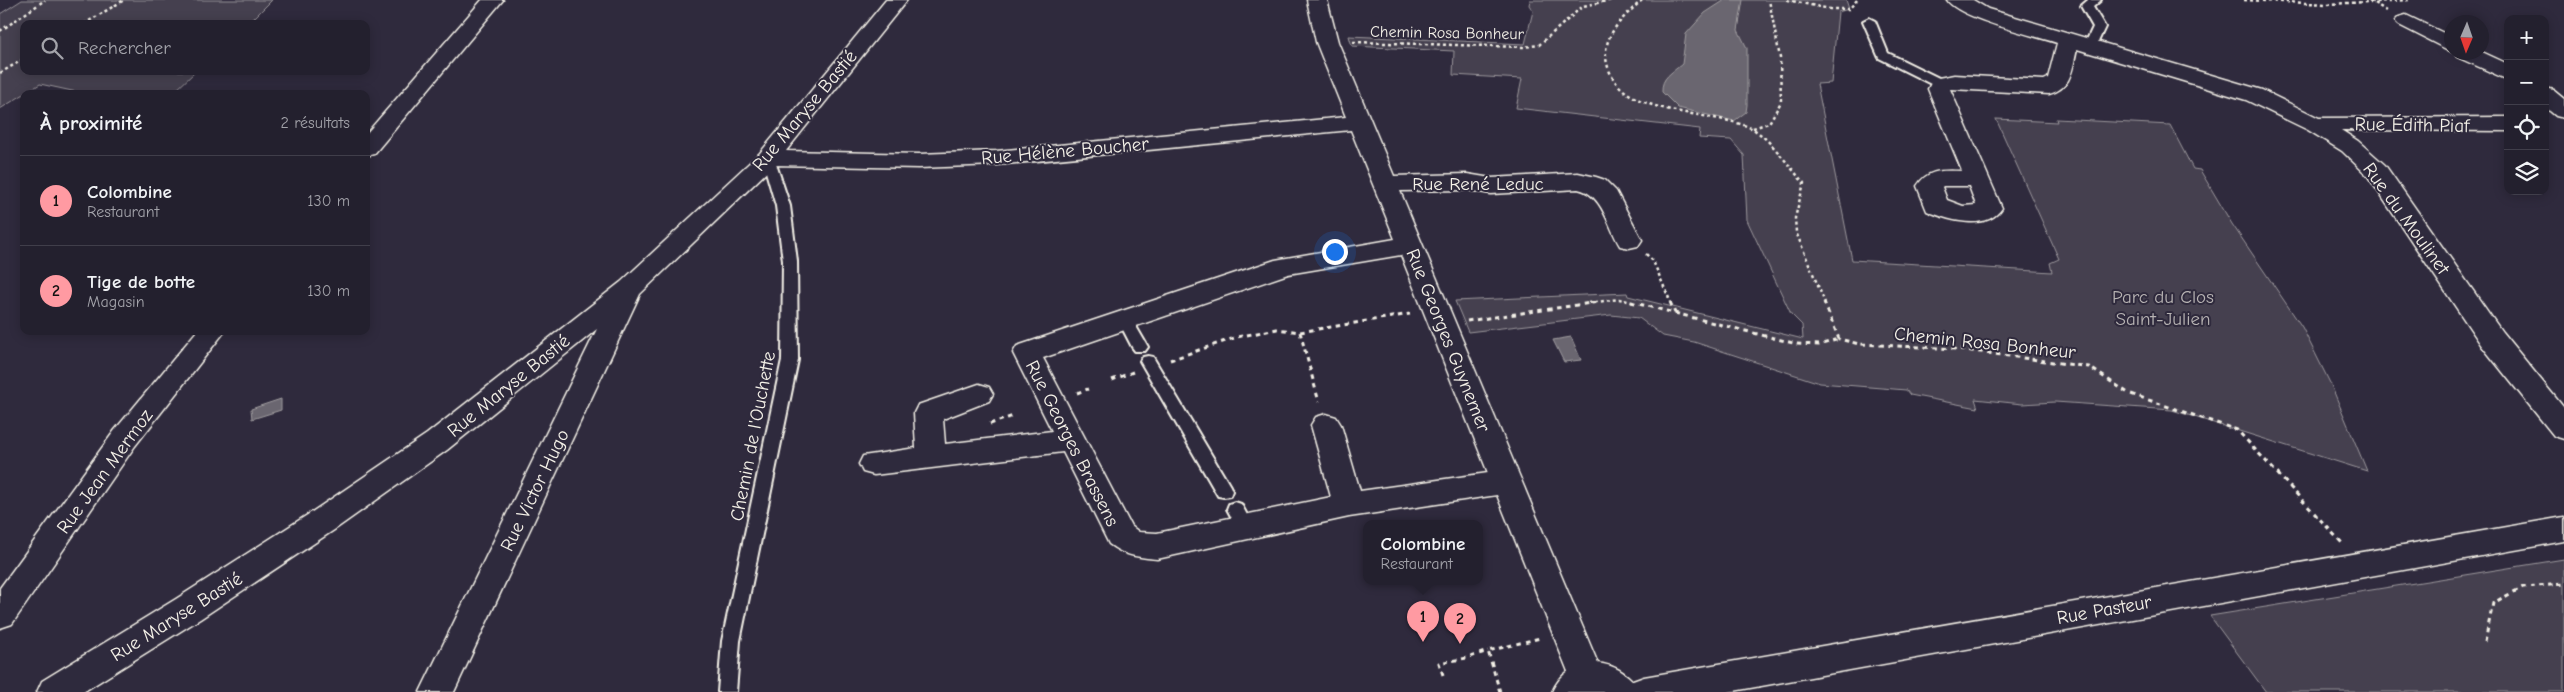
<!DOCTYPE html>
<html lang="fr">
<head>
<meta charset="utf-8">
<style>
	:root { --surface:#23202e; --page:#2b2836; --text:#f1f3f6; --muted:#a3a3aa; --line:#403e4a; --accent:#ff9aa2 }
	body { margin:0; font-family:"Comic Neue",sans-serif; background:var(--page); color:var(--text) }
	.controls { position:absolute; right:15px; top:15px; display:grid; overflow:hidden; border-radius:10px; box-shadow:0 2px 12px #0003 }
	.controls button { width:45px; height:45px; display:grid; place-items:center; padding:0; border:0; border-bottom:1px solid var(--line); background:var(--surface); color:var(--text); font:25px sans-serif }
	.compass { position:absolute; left:2444px; top:15px; width:45px; height:45px; border-radius:50%; background:var(--surface); box-shadow:0 2px 12px #0003; rotate:182deg }
	.you { position:absolute; left:1334px; top:251px; width:18px; height:18px; margin:-12px; border:4px solid #fff; border-radius:50%; background:#1a73e8; box-shadow:0 0 0 8px #1a73e833 }
	.badge { display:grid; place-items:center; width:32px; height:32px; border-radius:50%; background:var(--accent); color:#111; font-size:16px; font-weight:700 }
	.pin { position:absolute; translate:-50% -41px; filter:drop-shadow(0 1px 2px #0008) }
	.pin::after { content:''; position:absolute; top:26px; width:18px; height:15px; background:inherit; clip-path:polygon(0 0,100% 0,50% 100%) }
	.popup { position:absolute; left:1363px; top:520px; width:120px; height:65px; box-sizing:border-box; display:grid; place-content:center; border-radius:10px; background:var(--surface); filter:drop-shadow(0 1px 4px #0005); font-size:16px; white-space:nowrap; color:var(--muted) }
	.popup b { font-size:19px; color:var(--text) }
	.popup::after { content:''; position:absolute; left:50%; top:100%; margin-left:-10px; border:10px solid transparent; border-top-color:var(--surface) }
	.list { margin:0; padding:0; list-style:none }
	h2 { display:flex; justify-content:space-between; align-items:center; height:65px; margin:0; padding:0 20px; font-size:21px }
	h2 small { font-size:16px; font-weight:400; color:var(--muted) }
	.list li { display:grid; grid-template-columns:32px 1fr auto; gap:15px; align-items:center; box-sizing:border-box; height:90px; padding:0 20px; border-top:1px solid var(--line) }
	.list b { display:block; font-size:19px; white-space:nowrap }
	.list p { margin:0; font-size:16px; white-space:nowrap; color:var(--muted) }
	.list em { font-size:16px; font-style:normal; color:var(--muted) }
	.icon { flex:none; width:28px; height:28px; fill:none; stroke:currentColor; stroke-width:2; stroke-linecap:round; stroke-linejoin:round }
	.map { position:relative; flex:none; width:2564px; height:692px; overflow:hidden }
	.search { position:absolute; background:var(--surface); box-shadow:0 2px 12px #0003; left:20px; top:20px; width:350px; height:55px; display:flex; align-items:center; gap:12px; box-sizing:border-box; padding:0 18px; border-radius:10px; color:var(--muted); font-size:19px }
	.panel { position:absolute; background:var(--surface); box-shadow:0 2px 12px #0003; left:20px; top:90px; width:350px; height:245px; border-radius:10px }
	.map>svg:first-child { display:block }
	.green { fill:#454050; stroke:#9c989c }
	.water { fill:#6a6670; stroke:#a19ea0 }
	.lines { fill:none; stroke-linecap:round; stroke-linejoin:round }
	.lane-casing { stroke:#f4f1e8; stroke-width:4 }
	.street-casing { stroke:#f4f1e8; stroke-width:3 }
	.secondary-casing { stroke:#f4f1e8; stroke-width:3 }
	.path-far1 { stroke:#f4f1e8; stroke-width:2.5; stroke-dasharray:3 3; stroke-linecap:butt }
	.path { stroke:#f4f1e8; stroke-width:3; stroke-dasharray:4.5 4.5; stroke-linecap:butt }
	.lane { fill:#2f2a3d; fill-rule:evenodd }
	.street { fill:#2f2a3d; fill-rule:evenodd }
	.secondary { fill:#2f2a3d; fill-rule:evenodd }
	.labels { text-anchor:middle; stroke-width:4; stroke-linejoin:round; paint-order:stroke }
	.far-street-label { font-size:16px; fill:#f4f1e8; stroke:#2f2a3d }
	.street-label { font-size:19px; fill:#f4f1e8; stroke:#2f2a3d }
	.park-label { font-size:19px; fill:#b7b3b3; stroke:#2f2a3d }
</style>
</head>
<body>
<div class="map">
<svg width="2564" height="692" viewBox="0 0 2564 692">
	<rect width="100%" height="100%" fill="#2f2a3d"/>
	<filter id="ink" filterUnits="userSpaceOnUse"><feTurbulence type="fractalNoise" baseFrequency=".02" numOctaves="2"/><feDisplacementMap in="SourceGraphic" scale="10" xChannelSelector="R" yChannelSelector="G"/><feConvolveMatrix kernelMatrix="1 2 1 2 8 2 1 2 1" color-interpolation-filters="sRGB"/></filter>
	<g filter="url(#ink)">
		<path class="green" d="M 22,0 L 272,0 L 248,24 L 24,24 L 24,71 L 196,71 L 172,94 L 86,94 L 40,84 L 0,109 L 0,14 Z
			M 1530,0 L 1846,0 L 1849,9 L 1838,12 L 1831,83 L 1817,84 L 1852,260 L 2052,272 L 2050,263 L 2059,259 L 1996,119 L 2057,122 L 2056,119 L 2170,125 L 2193,169 L 2200,170 L 2232,224 L 2302,327 L 2331,385 L 2367,471 L 2172,410 L 2055,402 L 2022,404 L 1975,399 L 1978,408 L 1910,395 L 1906,390 L 1820,383 L 1694,342 L 1663,336 L 1639,318 L 1611,315 L 1468,332 L 1455,301 L 1627,293 L 1628,296 L 1803,339 L 1802,325 L 1791,314 L 1747,220 L 1744,155 L 1731,140 L 1699,138 L 1700,129 L 1516,108 L 1522,79 L 1453,75 L 1454,51 L 1352,46 L 1349,36 L 1525,44 L 1533,11 L 1529,5 Z
			M 2564,559 L 2564,692 L 2266,692 L 2210,616 Z"/>
		<path class="water" d="M 1725,0 L 1743,0 L 1738,30 L 1747,48 L 1747,105 L 1746,112 L 1734,121 L 1678,108 L 1662,92 C 1661,77 1672,73 1682,64 L 1686,34 L 1705,13 Z
			M 1571,337 L 1581,360 L 1564,362 L 1553,340 Z
			M 281,399 L 281,410 L 252,419 L 251,409 Z"/>
		<g class="lines">
			<defs>
				<path id="lane" d="M 2088,0 L 2101,0 L 2093,7 L 2105,27 L 2097,44 L 2091,48 L 2085,44 L 2093,27 L 2081,6 Z
					M 1869,18 L 1875,21 L 1888,53 L 1945,81 L 1945,87 L 1937,87 L 1879,58 L 1863,21 Z
					M 768,154 L 774,158 L 790,206 L 797,261 L 798,360 L 740,641 L 736,692 L 718,692 L 722,641 L 782,360 L 783,261 L 776,206 L 762,158 Z
					M 1125,315 L 1130,316 L 1148,347 L 1145,351 L 1135,351 L 1132,347 L 1118,320 Z
					M 1148,356 L 1153,357 L 1230,486 L 1232,491 L 1230,496 L 1224,497 L 1218,496 L 1140,361 L 1143,357 Z
					M 1235,502 L 1241,504 L 1253,526 L 1251,531 L 1245,533 L 1239,531 L 1227,509 L 1229,504 Z"/>
				<path id="street" d="M 482,0 L 503,0 L 374,154 L 366,156 L 366,134 Z
					M 886,0 L 907,0 L 786,151 L 919,154 L 996,151 L 1346,117 L 1316,42 L 1307,0 L 1327,0 L 1338,42 L 1394,176 L 1467,174 L 1491,178 L 1578,173 L 1596,177 L 1605,180 L 1616,191 L 1642,240 L 1638,246 L 1629,248 L 1620,246 C 1608,227 1603,194 1578,189 L 1491,194 L 1467,190 L 1400,191 L 1604,678 L 1599,689 L 1589,692 L 1575,689 L 1497,495 L 1349,517 L 1157,559 C 1138,557 1125,556 1109,544 L 1063,452 L 874,475 L 863,472 L 859,464 L 863,456 L 916,448 L 914,413 L 918,405 L 979,384 L 989,387 L 993,394 L 989,401 L 943,419 L 945,444 L 1052,431 L 1013,353 L 1017,346 L 1275,260 L 1395,239 L 1351,130 L 996,165 L 919,168 L 774,165 L 640,294 L 454,692 L 420,692 L 597,329 L 447,450 L 334,530 L 200,619 L 83,692 L 37,692 L 42,681 L 176,599 L 312,512 L 427,434 L 621,282 L 760,153 ZM 1401,255 L 1488,473 L 1360,491 L 1341,425 L 1336,417 L 1326,414 L 1316,417 L 1311,425 L 1331,497 L 1157,533 L 1139,532 L 1131,526 L 1043,358 L 1288,274 Z
					M 1947,0 L 1973,0 L 1988,9 L 2262,90 L 2319,118 L 2508,117 L 2508,131 L 2341,130 L 2358,141 L 2385,165 L 2502,332 L 2564,408 L 2564,439 L 2554,436 L 2482,346 L 2367,175 L 2342,151 L 2308,130 L 2246,100 L 2077,49 C 2072,69 2072,88 2049,94 L 1950,89 L 2002,208 C 1987,232 1948,220 1927,211 L 1917,186 C 1929,168 1943,171 1962,171 L 1928,89 L 1933,79 L 1954,75 L 2044,80 L 2048,78 L 2057,43 C 2033,35 1960,19 1947,0 ZM 1943,186 L 1969,186 L 1976,205 L 1963,206 L 1947,200 L 1942,187 Z
					M 2406,15 L 2452,37 L 2452,52 L 2399,25 L 2395,21 L 2399,17 Z
					M 2454,52 L 2482,52 L 2508,64 L 2508,80 L 2457,57 Z
					M 2545,88 L 2553,90 L 2564,99 L 2564,118 L 2556,116 L 2545,107 Z
					M 197,331 L 225,331 L 135,446 L 12,624 L 0,628 L 0,588 L 115,430 Z"/>
				<path id="secondary" d="M 2564,517 L 2564,541 L 1728,692 L 1552,692 C 1568,657 1607,654 1633,681 L 1644,677 Z"/>
			</defs>
			<use href="#lane" class="lane-casing"/>
			<use href="#street" class="street-casing"/>
			<use href="#secondary" class="secondary-casing"/>
			<path class="path-far1" d="M 1642,0 C 1622,19 1597,38 1609,70 C 1627,118 1712,110 1751,128 C 1769,137 1790,168 1804,183 L 1795,218 L 1796,232 L 1825,303
				M 1787,0 L 1830,9 L 1849,9 L 1857,0
				M 2244,0 L 2327,4 L 2410,0
				M 2369,0 L 2387,11
				M 84,24 L 124,0
				M 0,31 L 45,0
				M 1353,42 L 1524,47 L 1539,45 L 1583,6 L 1612,0
				M 0,73 L 24,59
				M 1753,128 L 1769,123 L 1781,102 L 1780,58 L 1769,0
				M 1646,254 L 1653,261 L 1671,303
				M 1589,303 L 1619,299 L 1636,303"/>
			<path class="path" d="M 1631,302 L 1797,344 L 1819,345 L 1839,339
				M 1670,302 L 1675,313
				M 1824,302 L 1839,339 L 1859,344 L 1958,349 L 2089,367 L 2128,393 L 2237,430 L 2342,543
				M 1467,321 L 1598,302
				M 1300,332 L 1319,402
				M 1170,360 L 1237,337 L 1277,329 L 1300,332 L 1410,314
				M 1112,380 L 1133,372
				M 1077,393 L 1088,389
				M 990,424 L 1013,416
				M 2485,642 L 2493,603 L 2523,587 L 2564,584
				M 1443,675 L 1439,663 L 1467,658 L 1488,651
				M 1500,692 L 1488,651 L 1540,638"/>
			<use href="#lane" class="lane"/>
			<use href="#street" class="street"/>
			<use href="#secondary" class="secondary"/>
		</g>
	</g>
	<g class="labels">
		<g class="far-street-label">
			<text transform="translate(1447 32) rotate(1)" y="6">Chemin Rosa Bonheur</text>
		</g>
		<g class="street-label">
			<text transform="translate(804 110) rotate(-50)" y="7">Rue Maryse Bastié</text>
			<text transform="translate(2412 124) rotate(1)" y="7">Rue Édith Piaf</text>
			<text transform="translate(1065 150) rotate(-5)" y="7">Rue Hélène Boucher</text>
			<text x="1478" y="190">Rue René Leduc</text>
			<text transform="translate(2407 218) rotate(54)" y="7">Rue du Moulinet</text>
			<text transform="translate(1449 340) rotate(68)" y="7">Rue Georges Guynemer</text>
			<text transform="translate(1985 342) rotate(6)" y="7">Chemin Rosa Bonheur</text>
			<text transform="translate(508 385) rotate(-39)" y="7">Rue Maryse Bastié</text>
			<text transform="translate(752 436) rotate(-79)" y="7">Chemin de l'Ouchette</text>
			<text transform="translate(1073 443) rotate(63)" y="7">Rue Georges Brassens</text>
			<text transform="translate(104 471) rotate(-54)" y="7">Rue Jean Mermoz</text>
			<text transform="translate(534 490) rotate(-64)" y="7">Rue Victor Hugo</text>
			<text transform="translate(2104 609) rotate(-10)" y="7">Rue Pasteur</text>
			<text transform="translate(176 616) rotate(-32)" y="7">Rue Maryse Bastié</text>
		</g>
		<g class="park-label">
			<text x="2163" y="303">Parc du Clos<tspan x="2163" dy="22">Saint-Julien</tspan></text>
		</g>
	</g>
</svg>
<div class="controls">
<button>+</button>
<button>−</button>
<button><svg class="icon" aria-label="locate" viewBox="0 0 24 24"><circle cx="12" cy="12" r="6"/><path d="M12 2v4M12 18v4M2 12h4M18 12h4"/></svg></button>
<button><svg class="icon" aria-label="layers" viewBox="0 0 24 24"><path d="M12 4l9 5-9 5-9-5zM3 14l9 5 9-5"/></svg></button>
</div>
<svg class="compass" viewBox="-18 -18 36 36"><path d="M0-13l5 13h-10z" fill="#e53935"/><path d="M0 13l5-13h-10z" fill="#a3a3aa"/></svg>
<div class="you"></div>
<div class="pin badge" style="left:1423px;top:642px">1</div>
<div class="popup"><b>Colombine</b>Restaurant</div>
<div class="pin badge" style="left:1460px;top:644px">2</div>
<div class="search"><svg class="icon" aria-label="search" viewBox="0 0 24 24"><circle cx="10" cy="10" r="6"/><path d="M15 15l6 6"/></svg>Rechercher</div>
<section class="panel">
<h2>À proximité<small>2 résultats</small></h2>
<ul class="list">
<li><span class="badge">1</span><div><b>Colombine</b><p>Restaurant</p></div><em>130 m</em></li>
<li><span class="badge">2</span><div><b>Tige de botte</b><p>Magasin</p></div><em>130 m</em></li>
</ul>
</section>
</div>
</body>
</html>
